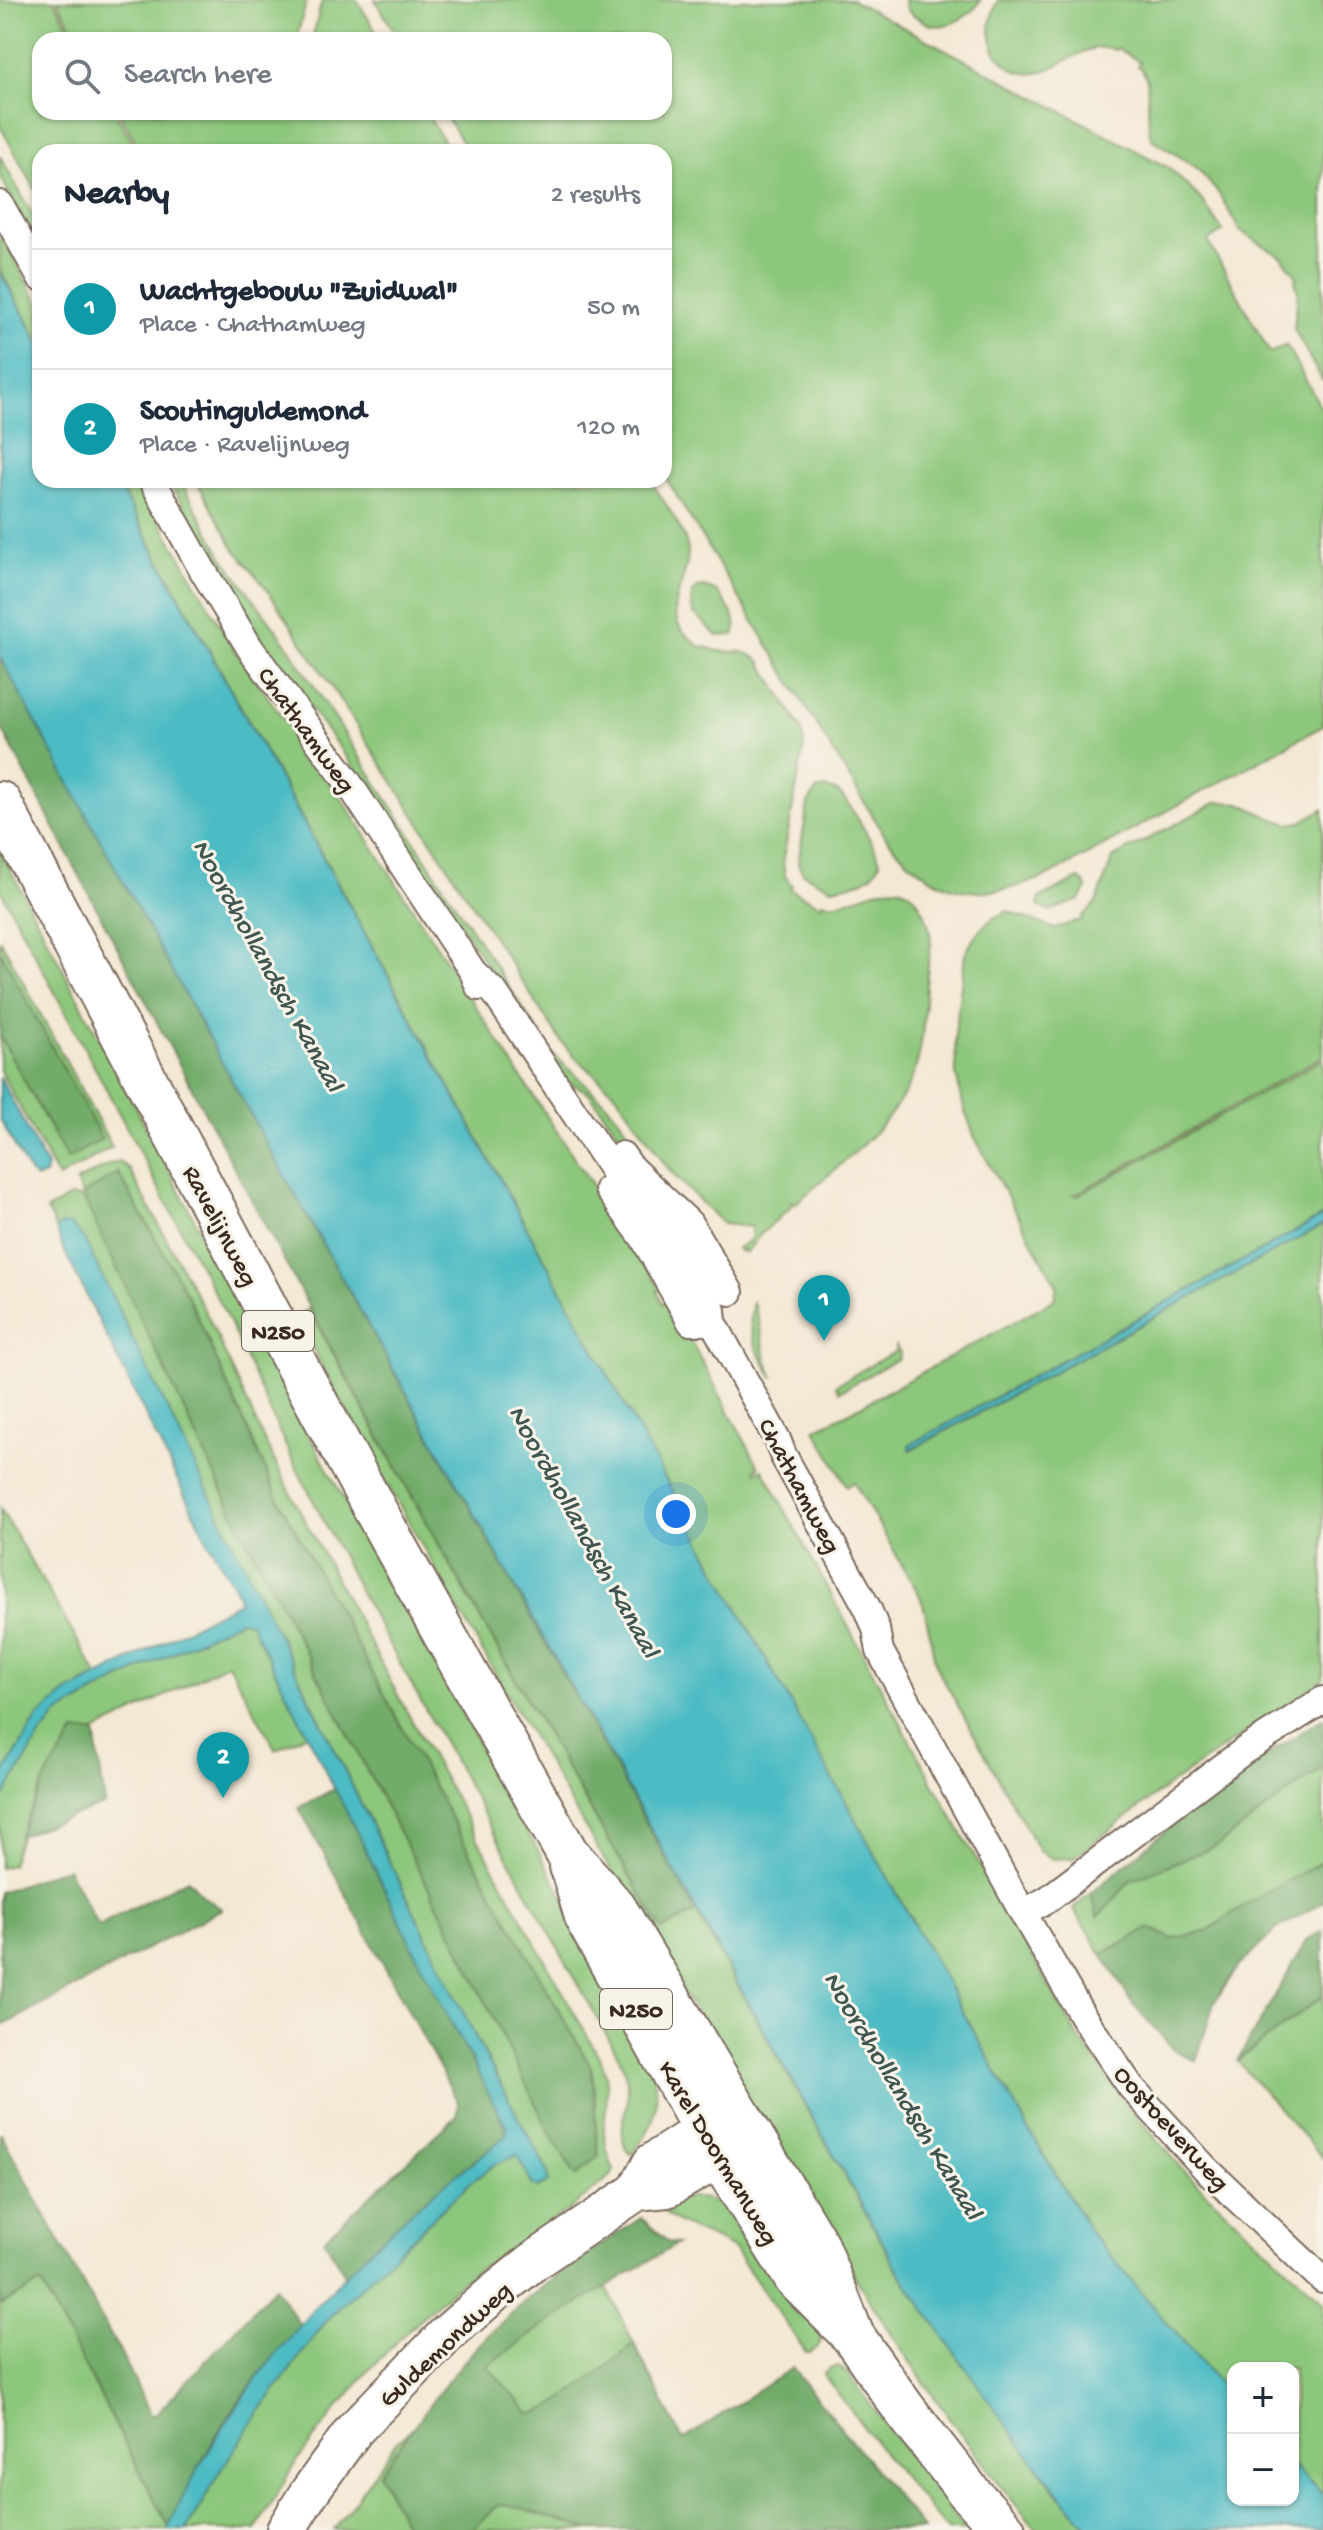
<!DOCTYPE html>
<html lang="en">
<head>
<meta charset="utf-8">
<style>
	:root { --surface:#fff; --page:#f6f6f7; --text:#1f2937; --muted:#747a83; --line:#e0e1e3; --accent:#b5179e }
	body { margin:0; font-family:"Gochi Hand",sans-serif; background:var(--page); color:var(--text) }
	.controls { position:absolute; right:24px; bottom:24px; display:grid; overflow:hidden; border-radius:16px; box-shadow:0 2px 6px #0004 }
	.controls button { width:72px; height:72px; display:grid; place-items:center; padding:0; border:0; border-bottom:2px solid var(--line); background:var(--surface); color:var(--text); font:40px sans-serif }
	.you { position:absolute; left:676px; top:1514px; width:28px; height:28px; margin:-20px; border:6px solid #fff; border-radius:50%; background:#1a73e8; box-shadow:0 0 0 12px #1a73e833 }
	.badge { display:grid; place-items:center; width:52px; height:52px; border-radius:50%; background:var(--accent); color:#fff; font-size:26px; font-weight:700 }
	.pin { position:absolute; translate:-50% -66px; filter:drop-shadow(0 2px 4px #0008) }
	.pin::after { content:''; position:absolute; top:42px; width:28px; height:24px; background:inherit; clip-path:polygon(0 0,100% 0,50% 100%) }
	.list { margin:0; padding:0; list-style:none }
	h2 { display:flex; justify-content:space-between; align-items:center; height:104px; margin:0; padding:0 32px; font-size:34px }
	h2 small { font-size:26px; font-weight:400; color:var(--muted) }
	.list li { display:grid; grid-template-columns:52px 1fr auto; gap:24px; align-items:center; box-sizing:border-box; height:120px; padding:0 32px; border-top:2px solid var(--line) }
	.list b { display:block; font-size:30px; white-space:nowrap }
	.list p { margin:0; font-size:26px; white-space:nowrap; color:var(--muted) }
	.list em { font-size:26px; font-style:normal; color:var(--muted) }
	.icon { flex:none; width:44px; height:44px; fill:none; stroke:currentColor; stroke-width:2; stroke-linecap:round; stroke-linejoin:round }
	.map { position:relative; flex:none; width:1323px; height:2530px; overflow:hidden }
	.search { position:absolute; background:var(--surface); box-shadow:0 2px 6px #0004; left:32px; top:32px; width:640px; height:88px; display:flex; align-items:center; gap:20px; box-sizing:border-box; padding:0 28px; border-radius:24px; color:var(--muted); font-size:30px }
	.panel { position:absolute; background:var(--surface); box-shadow:0 2px 6px #0004; left:32px; top:144px; width:640px; height:344px; border-radius:24px }
	.map>svg:first-child { display:block }
	.green { fill:#8dc77b; stroke:#64784c; stroke-width:2 }
	.forest { fill:#72ac6b; stroke:#566b44; stroke-width:2 }
	.water { fill:#4dbbc4; stroke:#447271; stroke-width:2 }
	.lines { fill:none; stroke-linecap:round; stroke-linejoin:round }
	.street-casing { stroke:#7c6c5e; stroke-width:30 }
	.secondary-casing { stroke:#7c6c5e; stroke-width:42 }
	.primary-casing { stroke:#7c6c5e; stroke-width:46 }
	.street { stroke:#fff; stroke-width:26 }
	.secondary { stroke:#fff; stroke-width:38 }
	.primary { stroke:#fff; stroke-width:42 }
	.labels { text-anchor:middle; stroke-width:6; stroke-linejoin:round; paint-order:stroke }
	.shield { fill:#f7f3e8; stroke:#73665b; stroke-width:2 }
	.shield-label { font-size:24px; font-weight:bold; fill:#3b2a1e }
	.street-label { font-size:26px; fill:#3b2a1e; stroke:#f7f3e8 }
	.water-label { font-size:28px; font-style:italic; fill:#405650; stroke:#f7f3e8 }
</style>
</head>
<body>
<div class="map">
<svg width="1323" height="2530" viewBox="0 0 1323 2530">
	<rect width="100%" height="100%" fill="#f7f3e8"/>
	<filter id="ink" filterUnits="userSpaceOnUse"><feTurbulence type="fractalNoise" baseFrequency=".0125" numOctaves="2"/><feDisplacementMap in="SourceGraphic" scale="16" xChannelSelector="R" yChannelSelector="G"/><feConvolveMatrix kernelMatrix="1 2 1 2 8 2 1 2 1" color-interpolation-filters="sRGB"/></filter>
	<filter id="wash" filterUnits="userSpaceOnUse"><feTurbulence type="fractalNoise" baseFrequency=".006" numOctaves="4" result="noise"/><feDisplacementMap in="SourceGraphic" scale="32" xChannelSelector="R" yChannelSelector="G"/><feGaussianBlur stdDeviation="1.8" result="paint"/><feColorMatrix in="noise" values="0 0 0 0 0 0 0 0 0 0 0 0 0 0 0 0 0 1.4 0 .05"/><feComposite in="paint" operator="in"/></filter>
	<g filter="url(#wash)">
		<rect width="100%" height="100%" fill="#f4e8d4"/>
		<path class="green" d="M 0,0 L 54,0 L 76,40 L 40,40 L 40,112 L 115,112 L 138,152 L 40,152 L 40,198 L 0,126 Z
			M 57,0 L 307,0 L 296,40 L 79,40 Z
			M 322,0 L 357,0 L 381,40 L 312,40 Z
			M 375,0 L 852,0 L 1169,168 L 1200,198 L 1223,231 L 1208,241 L 1270,353 L 1286,345 L 1323,411 L 1323,726 L 1050,875 C 978,904 935,898 885,836 L 664,475 L 664,152 L 468,152 L 443,112 L 664,112 L 664,40 L 400,40 Z
			M 904,0 L 981,0 C 972,15 950,29 931,25 C 927,25 924,21 920,19 C 910,14 906,11 904,0 Z
			M 998,0 L 1323,0 L 1323,382 L 1294,329 L 1298,292 L 1295,280 L 1298,278 L 1282,257 L 1240,231 L 1219,194 L 1197,168 L 1152,139 L 1149,131 L 1147,80 L 1142,69 L 1138,66 L 1140,62 L 1117,48 L 1115,50 C 1079,36 1051,87 1015,70 C 1006,65 998,58 994,48 C 987,30 990,17 998,0 Z
			M 119,112 L 426,112 L 450,152 L 141,152 Z
			M 0,156 L 40,229 L 40,249 L 0,176 Z
			M 0,234 L 40,306 L 40,343 L 0,270 Z
			M 116,480 L 136,480 L 235,651 L 348,808 L 521,1077 L 661,1289 L 657,1291 L 663,1304 L 669,1301 L 759,1467 L 755,1469 L 756,1472 L 763,1469 L 934,1785 L 1078,2037 L 1103,2070 L 1120,2097 L 1183,2169 L 1206,2193 L 1323,2301 L 1323,2495 L 1293,2465 L 1293,2368 L 1233,2368 L 1233,2400 L 1091,2233 L 1027,2127 L 641,1435 Z
			M 168,480 L 180,480 L 224,559 L 284,640 L 551,1052 C 577,1078 606,1098 627,1130 L 620,1135 L 589,1093 L 562,1078 L 376,798 L 266,647 Z
			M 196,480 L 650,480 C 661,498 687,532 688,552 C 689,576 667,602 679,626 C 683,634 695,642 702,648 L 704,646 C 726,658 740,644 760,661 L 801,728 L 803,736 L 804,747 L 783,859 L 785,876 L 792,885 L 790,889 L 820,905 L 822,902 C 853,911 897,864 919,903 C 927,916 931,929 931,945 C 923,984 927,1028 916,1067 C 899,1124 837,1166 795,1204 L 792,1201 L 790,1203 L 792,1206 L 760,1235 L 746,1253 L 744,1250 L 740,1252 L 737,1248 L 751,1240 L 751,1227 L 723,1224 L 670,1171 L 617,1095 L 576,1058 L 560,1040 L 318,666 L 266,588 L 234,548 Z
			M 704,587 L 718,592 C 726,605 741,621 734,635 L 717,636 L 695,614 L 694,615 C 690,606 690,595 697,588 Z
			M 823,788 C 830,789 836,790 841,795 C 851,806 877,849 880,862 C 874,882 849,885 831,888 L 804,874 L 798,864 L 808,803 L 816,791 Z
			M 1217,802 L 1240,803 L 1271,818 L 1289,824 L 1301,822 L 1323,809 L 1323,1056 L 1074,1195 L 1078,1195 L 1323,1059 L 1323,1216 L 959,1417 L 911,1450 L 1323,1225 L 1323,1680 L 1169,1785 L 1073,1858 L 1053,1859 L 1039,1851 L 937,1668 C 930,1644 929,1618 920,1596 L 854,1482 L 847,1486 L 815,1429 L 852,1411 L 1052,1301 L 1055,1297 L 1057,1286 L 975,1138 L 964,1108 L 956,1074 L 955,1033 L 965,954 L 974,938 L 984,926 L 993,918 L 1008,911 L 1054,929 L 1083,919 L 1082,916 C 1104,903 1102,877 1114,857 Z
			M 0,850 L 290,1401 L 630,2018 C 653,2068 675,2107 631,2154 C 613,2139 629,2107 628,2087 C 627,2077 623,2066 619,2057 L 360,1592 L 290,1455 L 224,1311 L 0,889 Z
			M 1079,879 L 1085,883 L 1087,888 L 1080,900 L 1050,911 L 1038,906 L 1040,898 Z
			M 0,939 L 112,1147 L 58,1178 L 0,1070 L 0,1036 L 67,1158 L 101,1139 L 0,951 Z
			M 120,1162 L 129,1169 L 209,1319 L 264,1440 L 302,1515 L 403,1705 L 599,2057 C 612,2080 606,2101 604,2126 C 603,2141 608,2156 614,2170 L 611,2176 L 570,2209 L 465,2278 L 412,2326 L 368,2371 L 330,2417 L 293,2467 L 256,2530 L 186,2530 L 224,2466 L 261,2409 L 329,2317 L 472,2181 L 496,2164 L 517,2155 L 520,2159 L 548,2172 L 476,2038 L 260,1597 L 64,1224 L 56,1229 L 47,1210 L 70,1197 L 84,1198 L 232,1511 L 454,1937 L 551,2135 L 599,2154 C 593,2125 597,2096 591,2067 L 466,1846 L 277,1496 L 188,1296 L 119,1174 L 82,1195 L 76,1182 L 110,1164 Z
			M 753,1302 L 758,1317 L 766,1359 L 774,1378 C 758,1355 745,1330 753,1302 Z
			M 309,1309 C 422,1518 539,1726 662,1930 L 696,1912 L 901,2276 L 1053,2488 L 1090,2530 L 1037,2530 C 908,2379 811,2205 709,2035 C 566,1798 427,1560 295,1316 Z
			M 895,1345 L 900,1353 L 899,1358 L 840,1391 L 836,1385 L 897,1350 Z
			M 0,1508 L 98,1676 L 66,1693 L 38,1717 L 0,1780 Z
			M 240,1620 L 250,1622 L 307,1734 L 276,1750 L 228,1663 L 95,1732 L 75,1732 C 47,1777 25,1815 11,1865 L 0,1868 L 0,1803 L 39,1738 L 58,1714 L 114,1682 Z
			M 1323,1767 L 1323,1861 L 1243,1906 L 1207,1931 L 1172,1939 L 1150,1928 L 1102,1954 L 1073,1909 L 1091,1893 L 1099,1916 L 1131,1880 L 1216,1846 Z
			M 1323,1996 L 1323,2158 L 1237,2061 Z
			M 688,2197 L 707,2199 L 738,2214 L 821,2334 L 820,2344 L 810,2353 L 806,2352 L 734,2249 C 713,2234 671,2227 660,2206 Z
			M 41,2283 L 169,2527 L 167,2530 L 0,2530 L 0,2305 Z
			M 606,2286 L 634,2344 L 628,2348 L 729,2530 L 334,2530 L 396,2443 L 495,2351 Z
			M 838,2366 L 846,2372 L 965,2530 L 947,2530 L 888,2459 L 823,2374 L 832,2367 Z"/>
		<path class="forest" d="M 0,657 L 254,1121 L 696,1912 L 662,1930 C 426,1537 214,1131 0,725 Z
			M 0,951 L 102,1139 L 67,1159 L 0,1036 Z
			M 118,1173 L 188,1296 L 277,1496 L 466,1846 L 591,2067 C 597,2097 593,2125 599,2155 L 576,2176 L 551,2135 L 454,1937 L 232,1511 L 82,1195 Z
			M 1323,1718 L 1323,1767 L 1216,1846 L 1131,1880 L 1098,1917 L 1091,1893 L 1222,1784 Z
			M 75,1732 L 95,1732 L 105,1804 L 19,1836 L 48,1773 Z
			M 336,1788 L 422,1967 L 507,2128 L 505,2136 L 420,2204 L 345,2275 L 324,2239 L 457,2116 L 458,2102 L 299,1808 Z
			M 1323,1861 L 1323,1902 L 1277,1929 L 1238,1967 L 1214,2003 L 1196,2061 L 1174,2050 L 1132,2003 L 1102,1954 L 1150,1928 L 1172,1939 L 1207,1931 L 1243,1906 Z
			M 67,1868 L 98,1926 L 188,1879 L 203,1896 L 222,1909 L 0,2027 L 0,1892 Z
			M 1323,1931 L 1323,1996 L 1237,2061 L 1308,1939 Z
			M 0,2132 L 129,2369 L 151,2416 L 162,2408 L 275,2287 L 300,2325 C 274,2357 247,2388 224,2423 C 203,2456 186,2492 169,2527 L 41,2283 L 0,2305 Z
			M 641,2218 L 668,2242 L 677,2244 L 550,2321 L 487,2366 L 530,2413 C 550,2416 615,2359 634,2344 L 683,2440 L 792,2368 L 924,2530 L 592,2530 L 505,2504 L 495,2507 L 473,2530 L 408,2530 L 379,2474 C 416,2423 457,2363 503,2321 C 545,2281 593,2250 641,2218 Z"/>
		<path class="water" d="M 0,272 L 40,344 L 40,480 L 115,480 L 641,1435 L 1027,2127 L 1091,2233 L 1233,2400 L 1233,2500 L 1293,2500 L 1293,2465 L 1323,2495 L 1323,2530 L 1090,2530 C 1020,2450 962,2362 901,2275 L 254,1121 L 0,657 Z
			M 0,1077 L 47,1167 L 45,1175 L 36,1178 L 30,1174 L 0,1119 Z
			M 1323,1216 L 1323,1225 L 910,1450 L 909,1445 Z
			M 64,1224 L 71,1225 L 83,1237 L 476,2038 L 548,2172 L 549,2182 L 538,2188 L 532,2184 L 517,2155 L 496,2164 L 472,2181 L 329,2317 L 261,2409 L 224,2466 L 186,2530 L 167,2530 C 225,2403 315,2296 419,2205 C 447,2180 478,2160 505,2136 L 507,2128 L 422,1967 L 365,1848 L 250,1622 L 240,1620 L 114,1682 L 58,1714 L 39,1738 L 0,1803 L 0,1780 L 38,1717 L 66,1693 L 239,1602 L 238,1594 L 203,1532 L 62,1246 L 56,1229 Z"/>
	</g>
	<g filter="url(#ink)">
		<g class="lines">
			<defs>
				<path id="street" d="M 0,204 L 40,277
					M 152,480 L 202,569 L 250,648 L 348,782 L 473,972 L 479,987
					M 473,972 L 495,993 L 617,1177 L 667,1231 L 712,1310 L 713,1322 L 777,1439 L 783,1455 L 868,1609 L 876,1629 L 880,1651 L 1023,1913 L 1082,2015 L 1131,2087 L 1205,2168 L 1323,2280
					M 622,1155 L 632,1169 L 689,1223 L 730,1292
					M 608,1189 L 643,1237 L 691,1322 L 713,1322
					M 1023,1913 L 1048,1899 L 1245,1750 L 1323,1700"/>
				<path id="secondary" d="M 637,2191 L 652,2163 L 704,2129 L 735,2126
					M 286,2530 L 308,2494 L 354,2430 L 448,2333 L 494,2293 L 534,2261 L 637,2191 L 667,2188 L 720,2158 L 738,2135"/>
				<path id="primary" d="M 0,803 L 301,1374 L 391,1539 L 567,1853 L 615,1908 L 816,2243 L 853,2336
					M 571,1866 L 587,1920 L 720,2158 L 796,2279 L 853,2336 L 904,2409 L 968,2491 L 1004,2530"/>
			</defs>
			<use href="#street" class="street-casing"/>
			<use href="#secondary" class="secondary-casing"/>
			<use href="#primary" class="primary-casing"/>
			<use href="#street" class="street"/>
			<use href="#secondary" class="secondary"/>
			<use href="#primary" class="primary"/>
		</g>
	</g>
	<g class="labels">
		<g class="shield">
			<rect x="242" y="1311" width="72" height="40" rx="6"/>
			<rect x="600" y="1989" width="72" height="40" rx="6"/>
		</g>
		<g class="shield-label">
			<text x="278" y="1339">N250</text>
			<text x="636" y="2017">N250</text>
		</g>
		<g class="street-label">
			<text transform="translate(308 729) rotate(54)" y="9">Chathamweg</text>
			<text transform="translate(222 1225) rotate(62)" y="9">Ravelijnweg</text>
			<text transform="translate(801 1485) rotate(62)" y="9">Chathamweg</text>
			<text transform="translate(1173 2127) rotate(48)" y="9">Oostoeverweg</text>
			<text transform="translate(720 2152) rotate(59)" y="9">Karel Doormanweg</text>
			<text transform="translate(444 2343) rotate(-43)" y="9">Guldemondweg</text>
		</g>
		<g class="water-label">
			<text transform="translate(270 964) rotate(61)" y="10">Noordhollandsch Kanaal</text>
			<text transform="translate(586 1530) rotate(61)" y="10">Noordhollandsch Kanaal</text>
			<text transform="translate(905 2094) rotate(59)" y="10">Noordhollandsch Kanaal</text>
		</g>
	</g>
</svg>
<div class="controls">
<button>+</button>
<button>−</button>
</div>
<div class="you"></div>
<div class="pin badge" style="left:824px;top:1341px;background:#0f9aa8">1</div>
<div class="pin badge" style="left:223px;top:1798px;background:#0f9aa8">2</div>
<div class="search"><svg class="icon" aria-label="search" viewBox="0 0 24 24"><circle cx="10" cy="10" r="6"/><path d="M15 15l6 6"/></svg>Search here</div>
<section class="panel">
<h2>Nearby<small>2 results</small></h2>
<ul class="list">
<li><span class="badge" style="background:#0f9aa8">1</span><div><b>Wachtgebouw &quot;Zuidwal&quot;</b><p>Place · Chathamweg</p></div><em>50 m</em></li>
<li><span class="badge" style="background:#0f9aa8">2</span><div><b>Scoutinguldemond</b><p>Place · Ravelijnweg</p></div><em>120 m</em></li>
</ul>
</section>
</div>
</body>
</html>
